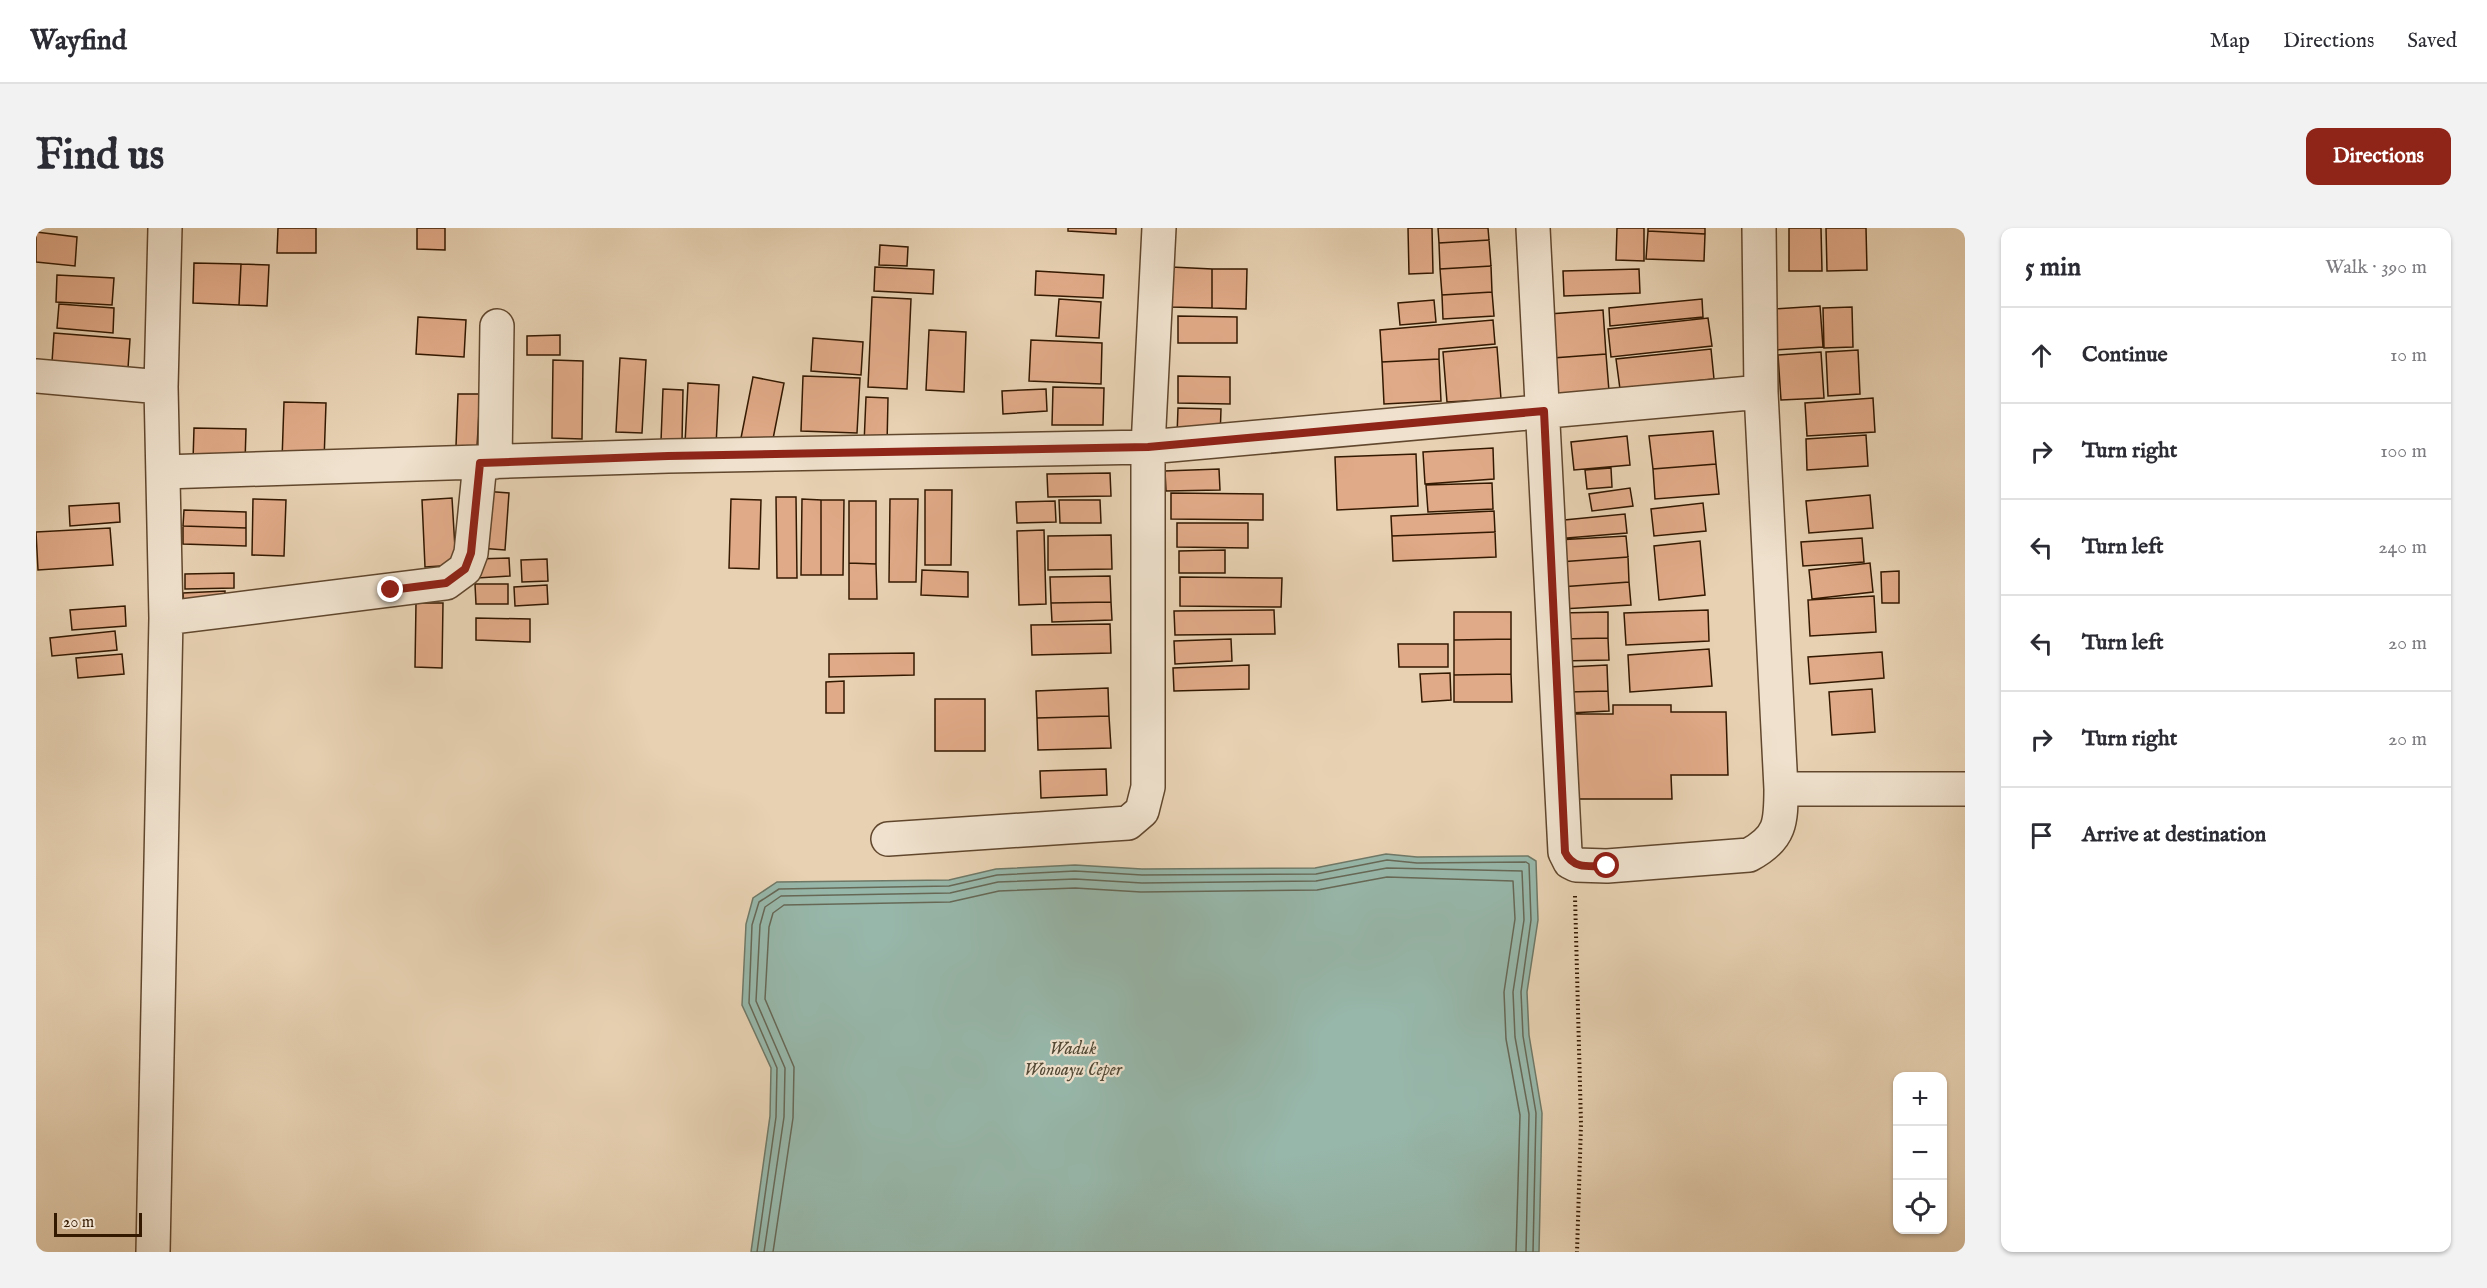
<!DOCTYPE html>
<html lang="en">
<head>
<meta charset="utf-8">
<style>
	:root { --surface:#fff; --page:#f2f2f3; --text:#2b2b33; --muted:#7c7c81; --line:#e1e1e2; --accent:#8f2418 }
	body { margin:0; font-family:"IM FELL English",serif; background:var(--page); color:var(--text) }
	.controls { position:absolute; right:18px; bottom:18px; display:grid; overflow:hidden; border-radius:12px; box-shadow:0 2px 4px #0004 }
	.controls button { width:54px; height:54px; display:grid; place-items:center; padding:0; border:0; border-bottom:2px solid var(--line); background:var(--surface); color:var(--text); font:30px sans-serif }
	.scale { position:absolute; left:18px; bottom:15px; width:88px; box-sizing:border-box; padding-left:6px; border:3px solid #341901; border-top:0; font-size:16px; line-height:21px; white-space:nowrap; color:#341901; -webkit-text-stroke:4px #efe1cd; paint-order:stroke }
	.stop { position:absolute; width:18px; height:18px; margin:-14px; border:4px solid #8f2418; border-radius:50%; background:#fff }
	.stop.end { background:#8f2418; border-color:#fff; box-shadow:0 2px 6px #0008 }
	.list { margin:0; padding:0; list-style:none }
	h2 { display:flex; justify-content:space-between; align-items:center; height:78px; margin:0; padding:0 24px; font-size:26px }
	h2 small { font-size:20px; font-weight:400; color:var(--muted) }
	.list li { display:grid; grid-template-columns:39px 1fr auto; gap:18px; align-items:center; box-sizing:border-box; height:96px; padding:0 24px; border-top:2px solid var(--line) }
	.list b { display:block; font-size:22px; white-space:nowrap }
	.list em { font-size:20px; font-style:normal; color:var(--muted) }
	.icon { flex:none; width:33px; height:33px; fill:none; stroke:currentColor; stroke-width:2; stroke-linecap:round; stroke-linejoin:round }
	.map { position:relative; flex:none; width:1929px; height:1024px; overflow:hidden; border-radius:12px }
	header { display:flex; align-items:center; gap:36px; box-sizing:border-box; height:84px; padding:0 30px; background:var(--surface); border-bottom:2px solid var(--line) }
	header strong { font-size:28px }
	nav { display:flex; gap:33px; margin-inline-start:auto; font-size:21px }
	.intro { display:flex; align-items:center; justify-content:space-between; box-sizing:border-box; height:144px; padding:0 36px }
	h1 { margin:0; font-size:42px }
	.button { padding:15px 27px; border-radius:12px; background:var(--accent); color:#fff; font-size:21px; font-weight:700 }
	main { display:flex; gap:36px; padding:0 36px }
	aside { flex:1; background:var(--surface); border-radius:12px; box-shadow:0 2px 4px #0004 }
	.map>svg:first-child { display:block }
	.water { fill:#97b7aa; stroke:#6f7866; stroke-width:1.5 }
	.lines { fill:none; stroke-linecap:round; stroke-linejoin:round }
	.shore { stroke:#666856; stroke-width:1.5 }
	.building { fill:#e0a987; stroke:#341901; stroke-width:1.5 }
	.minor-casing { stroke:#61472d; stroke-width:36 }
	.path { stroke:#341901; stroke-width:4; stroke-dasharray:1.5 3; stroke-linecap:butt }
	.minor { stroke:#efe1cd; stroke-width:33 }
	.route { stroke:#8f2418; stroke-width:8 }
	.labels { text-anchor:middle; stroke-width:4.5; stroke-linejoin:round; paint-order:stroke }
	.water-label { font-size:18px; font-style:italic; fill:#524834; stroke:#efe1cd }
</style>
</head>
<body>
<header>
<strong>Wayfind</strong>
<nav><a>Map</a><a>Directions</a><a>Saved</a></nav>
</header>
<div class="intro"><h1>Find us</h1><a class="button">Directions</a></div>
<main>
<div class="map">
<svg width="1929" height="1024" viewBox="0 0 1929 1024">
	<rect width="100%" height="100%" fill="#e7d1b2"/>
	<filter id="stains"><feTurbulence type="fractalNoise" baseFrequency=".00333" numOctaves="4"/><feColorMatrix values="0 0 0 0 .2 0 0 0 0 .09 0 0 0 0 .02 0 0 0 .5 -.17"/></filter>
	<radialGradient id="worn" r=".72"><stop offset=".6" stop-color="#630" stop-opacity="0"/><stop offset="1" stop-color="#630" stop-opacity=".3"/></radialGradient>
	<path class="water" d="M 1350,626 L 1381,629 L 1492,628 L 1500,633 L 1502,692 L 1491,764 L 1493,807 L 1506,885 L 1503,1024 L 715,1024 L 734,888 L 735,840 L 706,777 L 710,696 L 717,670 L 741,654 L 913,652 L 960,641 L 1039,637 L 1106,641 L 1279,640 Z"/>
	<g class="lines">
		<path class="shore" d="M 721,1024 L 740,889 L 741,840 L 713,775 L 716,697 L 723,674 L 743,661 L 913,658 L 961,647 L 1039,643 L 1106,647 L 1280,646 L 1351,632 L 1381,635 L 1490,634 L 1493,636 L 1495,692 L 1485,764 L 1487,808 L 1500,885 L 1497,1024
			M 728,1024 L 748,889 L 749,840 L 720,773 L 724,697 L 729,679 L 745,668 L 914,665 L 962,654 L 1039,651 L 1106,655 L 1280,653 L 1351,640 L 1486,643 L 1488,692 L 1477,764 L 1479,809 L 1493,886 L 1490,1024
			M 737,1024 L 757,890 L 758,839 L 729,771 L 733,699 L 737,685 L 748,677 L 914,674 L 963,663 L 1039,660 L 1105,664 L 1281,662 L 1351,649 L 1477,653 L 1479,691 L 1468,764 L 1470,811 L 1484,887 L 1480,1024"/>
	</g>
	<path class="building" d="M 242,0 L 280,0 L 280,25 L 241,25 Z
		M 381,0 L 409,0 L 409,22 L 381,21 Z
		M 1032,0 L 1080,0 L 1080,6 L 1032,3 Z
		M 1372,0 L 1396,0 L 1397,45 L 1373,46 Z
		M 1402,0 L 1452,0 L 1453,12 L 1403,15 Z
		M 1581,0 L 1608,0 L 1608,33 L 1580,32 Z
		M 1612,0 L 1669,0 L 1669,6 L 1612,3 Z
		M 1753,0 L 1785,0 L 1786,43 L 1753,43 Z
		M 1790,0 L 1830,0 L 1831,42 L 1791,43 Z
		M 1612,3 L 1669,6 L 1668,33 L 1610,31 Z
		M 0,4 L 41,9 L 39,38 L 0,34 Z
		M 1453,12 L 1455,38 L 1404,41 L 1403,15 Z
		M 844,17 L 872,19 L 871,38 L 843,37 Z
		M 158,35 L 205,36 L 203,77 L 157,75 Z
		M 205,36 L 233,37 L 231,78 L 203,77 Z
		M 1455,38 L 1456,64 L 1406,67 L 1404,41 Z
		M 839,39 L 898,42 L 897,66 L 838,63 Z
		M 1135,39 L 1176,41 L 1176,80 L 1134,79 Z
		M 1176,41 L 1211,41 L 1210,81 L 1176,80 Z
		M 1603,41 L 1604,65 L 1528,68 L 1527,43 Z
		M 1000,43 L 1068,47 L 1067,70 L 999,67 Z
		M 21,47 L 78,50 L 76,77 L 20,74 Z
		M 1456,64 L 1458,88 L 1407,91 L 1406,67 Z
		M 836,69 L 875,71 L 871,161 L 832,159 Z
		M 1023,71 L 1065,74 L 1063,110 L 1020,108 Z
		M 1666,71 L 1667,89 L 1574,98 L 1573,80 Z
		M 1398,72 L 1400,94 L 1364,97 L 1362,75 Z
		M 23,76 L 78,80 L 77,105 L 21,100 Z
		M 1784,78 L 1787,119 L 1740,122 L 1737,81 Z
		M 1816,79 L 1817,119 L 1788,120 L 1787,80 Z
		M 1567,82 L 1570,126 L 1517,130 L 1513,86 Z
		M 1142,88 L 1201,89 L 1201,115 L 1142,115 Z
		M 382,89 L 430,92 L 428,129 L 380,126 Z
		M 1672,90 L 1676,118 L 1575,129 L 1572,101 Z
		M 1457,92 L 1459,116 L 1403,121 L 1403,131 L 1346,134 L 1344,102 Z
		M 893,102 L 930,104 L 928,164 L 890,162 Z
		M 18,105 L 94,111 L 92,140 L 16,134 Z
		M 524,107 L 524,127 L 491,127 L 491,108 Z
		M 777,110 L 827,114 L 825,147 L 775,143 Z
		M 995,112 L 1066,115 L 1065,156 L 993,153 Z
		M 1461,119 L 1465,171 L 1411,174 L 1407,124 Z
		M 1675,121 L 1678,151 L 1584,161 L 1580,131 Z
		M 1822,122 L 1824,166 L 1792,168 L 1790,124 Z
		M 1785,124 L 1788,170 L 1745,172 L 1742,127 Z
		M 1570,126 L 1573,163 L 1520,167 L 1517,130 Z
		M 584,130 L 610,132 L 606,205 L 580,204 Z
		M 1403,131 L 1405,173 L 1348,176 L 1346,134 Z
		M 517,132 L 547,133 L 546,211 L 516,210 Z
		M 767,148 L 824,150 L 821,205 L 765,203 Z
		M 1142,148 L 1194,149 L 1194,176 L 1142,175 Z
		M 717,149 L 748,155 L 736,216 L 705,210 Z
		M 652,155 L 683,157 L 680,218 L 649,216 Z
		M 1017,159 L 1068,160 L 1067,197 L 1016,197 Z
		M 627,161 L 647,162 L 646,214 L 625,213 Z
		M 1010,161 L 1011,183 L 967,186 L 966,163 Z
		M 422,166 L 444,166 L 441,219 L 420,218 Z
		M 830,169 L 852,170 L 851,217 L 828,216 Z
		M 1837,170 L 1839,204 L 1771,208 L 1769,175 Z
		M 248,174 L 290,175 L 288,233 L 246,232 Z
		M 1142,180 L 1185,181 L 1184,210 L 1141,208 Z
		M 158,200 L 210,201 L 209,235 L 157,233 Z
		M 1677,203 L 1680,236 L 1617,241 L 1613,208 Z
		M 1830,207 L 1832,238 L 1771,242 L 1770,211 Z
		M 1591,208 L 1594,237 L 1538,242 L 1535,214 Z
		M 1457,220 L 1458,251 L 1389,256 L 1387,224 Z
		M 1380,226 L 1382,278 L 1301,282 L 1299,229 Z
		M 1680,236 L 1683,266 L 1619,271 L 1617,241 Z
		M 1575,240 L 1576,259 L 1551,261 L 1549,242 Z
		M 1183,241 L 1184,262 L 1130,263 L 1129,243 Z
		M 1074,245 L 1075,268 L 1012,269 L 1011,246 Z
		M 1456,255 L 1457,281 L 1392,284 L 1390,257 Z
		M 1594,260 L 1597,278 L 1556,283 L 1553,266 Z
		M 889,262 L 916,262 L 915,337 L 889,337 Z
		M 447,263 L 473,265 L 469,322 L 443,320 Z
		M 1135,265 L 1227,266 L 1227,292 L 1135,291 Z
		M 1834,267 L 1837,300 L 1773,305 L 1770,273 Z
		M 740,269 L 760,269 L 761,350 L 741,350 Z
		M 416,270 L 420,337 L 389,339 L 386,272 Z
		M 217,271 L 250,272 L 248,328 L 216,327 Z
		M 695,271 L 725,272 L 723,341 L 693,340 Z
		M 766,271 L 785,272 L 785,347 L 765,347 Z
		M 854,271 L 882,271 L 880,354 L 853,354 Z
		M 785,272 L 808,272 L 807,347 L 785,347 Z
		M 1023,272 L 1064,272 L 1065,295 L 1024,295 Z
		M 813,273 L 840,273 L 840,336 L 813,335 Z
		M 1019,273 L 1020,294 L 981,295 L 980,274 Z
		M 83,275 L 84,294 L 34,298 L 33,278 Z
		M 1667,275 L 1670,303 L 1618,308 L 1615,281 Z
		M 148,282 L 210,284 L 210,300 L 147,298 Z
		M 1458,283 L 1459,304 L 1356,308 L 1355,288 Z
		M 1589,286 L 1591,305 L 1519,311 L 1518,293 Z
		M 1141,295 L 1212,295 L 1212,320 L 1141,319 Z
		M 147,298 L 210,300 L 210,318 L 147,316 Z
		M 74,300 L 77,337 L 2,342 L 0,304 Z
		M 1008,302 L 1010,376 L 983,377 L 981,303 Z
		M 1459,304 L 1460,329 L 1357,333 L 1356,308 Z
		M 1075,307 L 1076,341 L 1012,342 L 1012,308 Z
		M 1590,308 L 1592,329 L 1523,334 L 1521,312 Z
		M 1826,310 L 1828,334 L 1767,338 L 1765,314 Z
		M 1664,313 L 1669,367 L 1623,372 L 1618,318 Z
		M 1189,322 L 1189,345 L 1143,345 L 1143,323 Z
		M 1592,329 L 1593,354 L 1524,359 L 1523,334 Z
		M 473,330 L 474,348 L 441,350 L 440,331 Z
		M 511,331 L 512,353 L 486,354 L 485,332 Z
		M 813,335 L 840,336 L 841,371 L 813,371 Z
		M 1834,335 L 1837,364 L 1776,371 L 1773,342 Z
		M 886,342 L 932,344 L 932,369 L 885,367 Z
		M 1863,343 L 1863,375 L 1846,375 L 1845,344 Z
		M 198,345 L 198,360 L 149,361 L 149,346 Z
		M 1074,348 L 1075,374 L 1015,375 L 1014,349 Z
		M 1144,349 L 1246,350 L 1245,379 L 1144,378 Z
		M 1593,354 L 1595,377 L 1526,381 L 1524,359 Z
		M 439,356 L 472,356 L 472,376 L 440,376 Z
		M 511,357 L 512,376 L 479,378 L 478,359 Z
		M 189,363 L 189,377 L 148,379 L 147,365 Z
		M 1838,368 L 1840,404 L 1774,408 L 1772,372 Z
		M 1075,374 L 1076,392 L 1016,394 L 1015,375 Z
		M 380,375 L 407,375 L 406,440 L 379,439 Z
		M 89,378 L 90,398 L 36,402 L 34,382 Z
		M 1238,382 L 1239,406 L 1139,407 L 1138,383 Z
		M 1672,382 L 1673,413 L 1590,417 L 1588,385 Z
		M 1418,384 L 1475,384 L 1475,411 L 1418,412 Z
		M 1572,384 L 1572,410 L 1525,411 L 1524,385 Z
		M 440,390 L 494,391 L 494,414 L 440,412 Z
		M 1074,396 L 1075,425 L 996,427 L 995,397 Z
		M 79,403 L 81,422 L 16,428 L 14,410 Z
		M 1572,410 L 1573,432 L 1525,433 L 1525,411 Z
		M 1195,411 L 1196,433 L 1139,436 L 1138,413 Z
		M 1475,411 L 1475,446 L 1418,447 L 1418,412 Z
		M 1362,416 L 1412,416 L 1412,439 L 1363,439 Z
		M 1673,421 L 1676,458 L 1594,464 L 1592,427 Z
		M 1846,424 L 1848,450 L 1774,456 L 1772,429 Z
		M 878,425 L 878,447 L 793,449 L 793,426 Z
		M 86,426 L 88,446 L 42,450 L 40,430 Z
		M 1213,437 L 1213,461 L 1138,463 L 1137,440 Z
		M 1571,437 L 1572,463 L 1532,464 L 1531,439 Z
		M 1414,445 L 1415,472 L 1386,474 L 1384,446 Z
		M 1475,446 L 1476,474 L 1418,474 L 1418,447 Z
		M 808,453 L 808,485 L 790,485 L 790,454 Z
		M 1072,460 L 1073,488 L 1001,490 L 1000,463 Z
		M 1836,461 L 1839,504 L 1796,507 L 1793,464 Z
		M 1572,463 L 1573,483 L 1533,485 L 1532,464 Z
		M 899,471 L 949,471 L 949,523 L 899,523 Z
		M 1577,477 L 1635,477 L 1635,484 L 1690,484 L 1692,547 L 1635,547 L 1636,571 L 1532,571 L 1532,486 L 1577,486 Z
		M 1073,488 L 1075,520 L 1002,522 L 1001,490 Z
		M 1070,541 L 1071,567 L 1005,570 L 1004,543 Z"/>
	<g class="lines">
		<defs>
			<path id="minor" d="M 1497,0 L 1529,624 L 1534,634 L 1540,637 L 1571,638 L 1713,627 C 1745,610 1745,594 1745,561 L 1929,561
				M 0,148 L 125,159
				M 1725,164 L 1745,561
				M 459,234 L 461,98
				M 127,244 L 632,228 L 1112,219 L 1725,164 L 1723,0
				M 130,390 L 410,355 L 429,341 L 435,325 L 444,235
				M 852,611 L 1092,595 L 1106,583 L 1112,559 L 1112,219 L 1123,0
				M 117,1024 L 130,390 L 125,159 L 129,0"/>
		</defs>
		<use href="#minor" class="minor-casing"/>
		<path class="path" d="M 1539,668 L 1545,896 L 1541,1024"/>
		<use href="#minor" class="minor"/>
	</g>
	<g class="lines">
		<path class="route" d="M 355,362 L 410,355 L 429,341 L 435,325 L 444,235 L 632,228 L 1112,219 L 1508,183 L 1529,624 C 1537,642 1555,638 1571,638"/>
	</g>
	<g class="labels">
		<g class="water-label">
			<text x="1037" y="826">Waduk<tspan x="1037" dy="21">Wonoayu Ceper</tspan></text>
		</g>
	</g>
	<rect width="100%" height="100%" filter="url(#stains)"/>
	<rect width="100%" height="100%" fill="url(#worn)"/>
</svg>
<div class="controls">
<button>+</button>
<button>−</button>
<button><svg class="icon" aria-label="locate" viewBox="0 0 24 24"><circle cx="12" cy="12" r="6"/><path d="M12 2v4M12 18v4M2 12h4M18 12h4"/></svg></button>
</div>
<div class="scale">20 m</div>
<div class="stop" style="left:1571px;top:638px"></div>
<div class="stop end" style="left:355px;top:362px"></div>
</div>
<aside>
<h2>5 min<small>Walk · 390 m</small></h2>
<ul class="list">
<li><svg class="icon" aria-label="ahead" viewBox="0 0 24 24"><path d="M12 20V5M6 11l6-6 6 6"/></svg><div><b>Continue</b></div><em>10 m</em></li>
<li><svg class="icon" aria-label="right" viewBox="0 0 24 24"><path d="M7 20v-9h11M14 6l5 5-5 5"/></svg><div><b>Turn right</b></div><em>100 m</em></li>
<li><svg class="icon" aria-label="left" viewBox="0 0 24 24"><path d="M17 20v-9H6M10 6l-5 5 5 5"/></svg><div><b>Turn left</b></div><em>240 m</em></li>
<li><svg class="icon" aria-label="left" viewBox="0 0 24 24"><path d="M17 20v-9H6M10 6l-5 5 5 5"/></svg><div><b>Turn left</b></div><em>20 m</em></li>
<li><svg class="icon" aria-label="right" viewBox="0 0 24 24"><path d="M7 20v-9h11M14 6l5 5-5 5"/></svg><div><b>Turn right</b></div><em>20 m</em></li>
<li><svg class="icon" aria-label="arrive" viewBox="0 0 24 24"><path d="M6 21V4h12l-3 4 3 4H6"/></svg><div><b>Arrive at destination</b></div></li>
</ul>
</aside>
</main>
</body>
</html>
